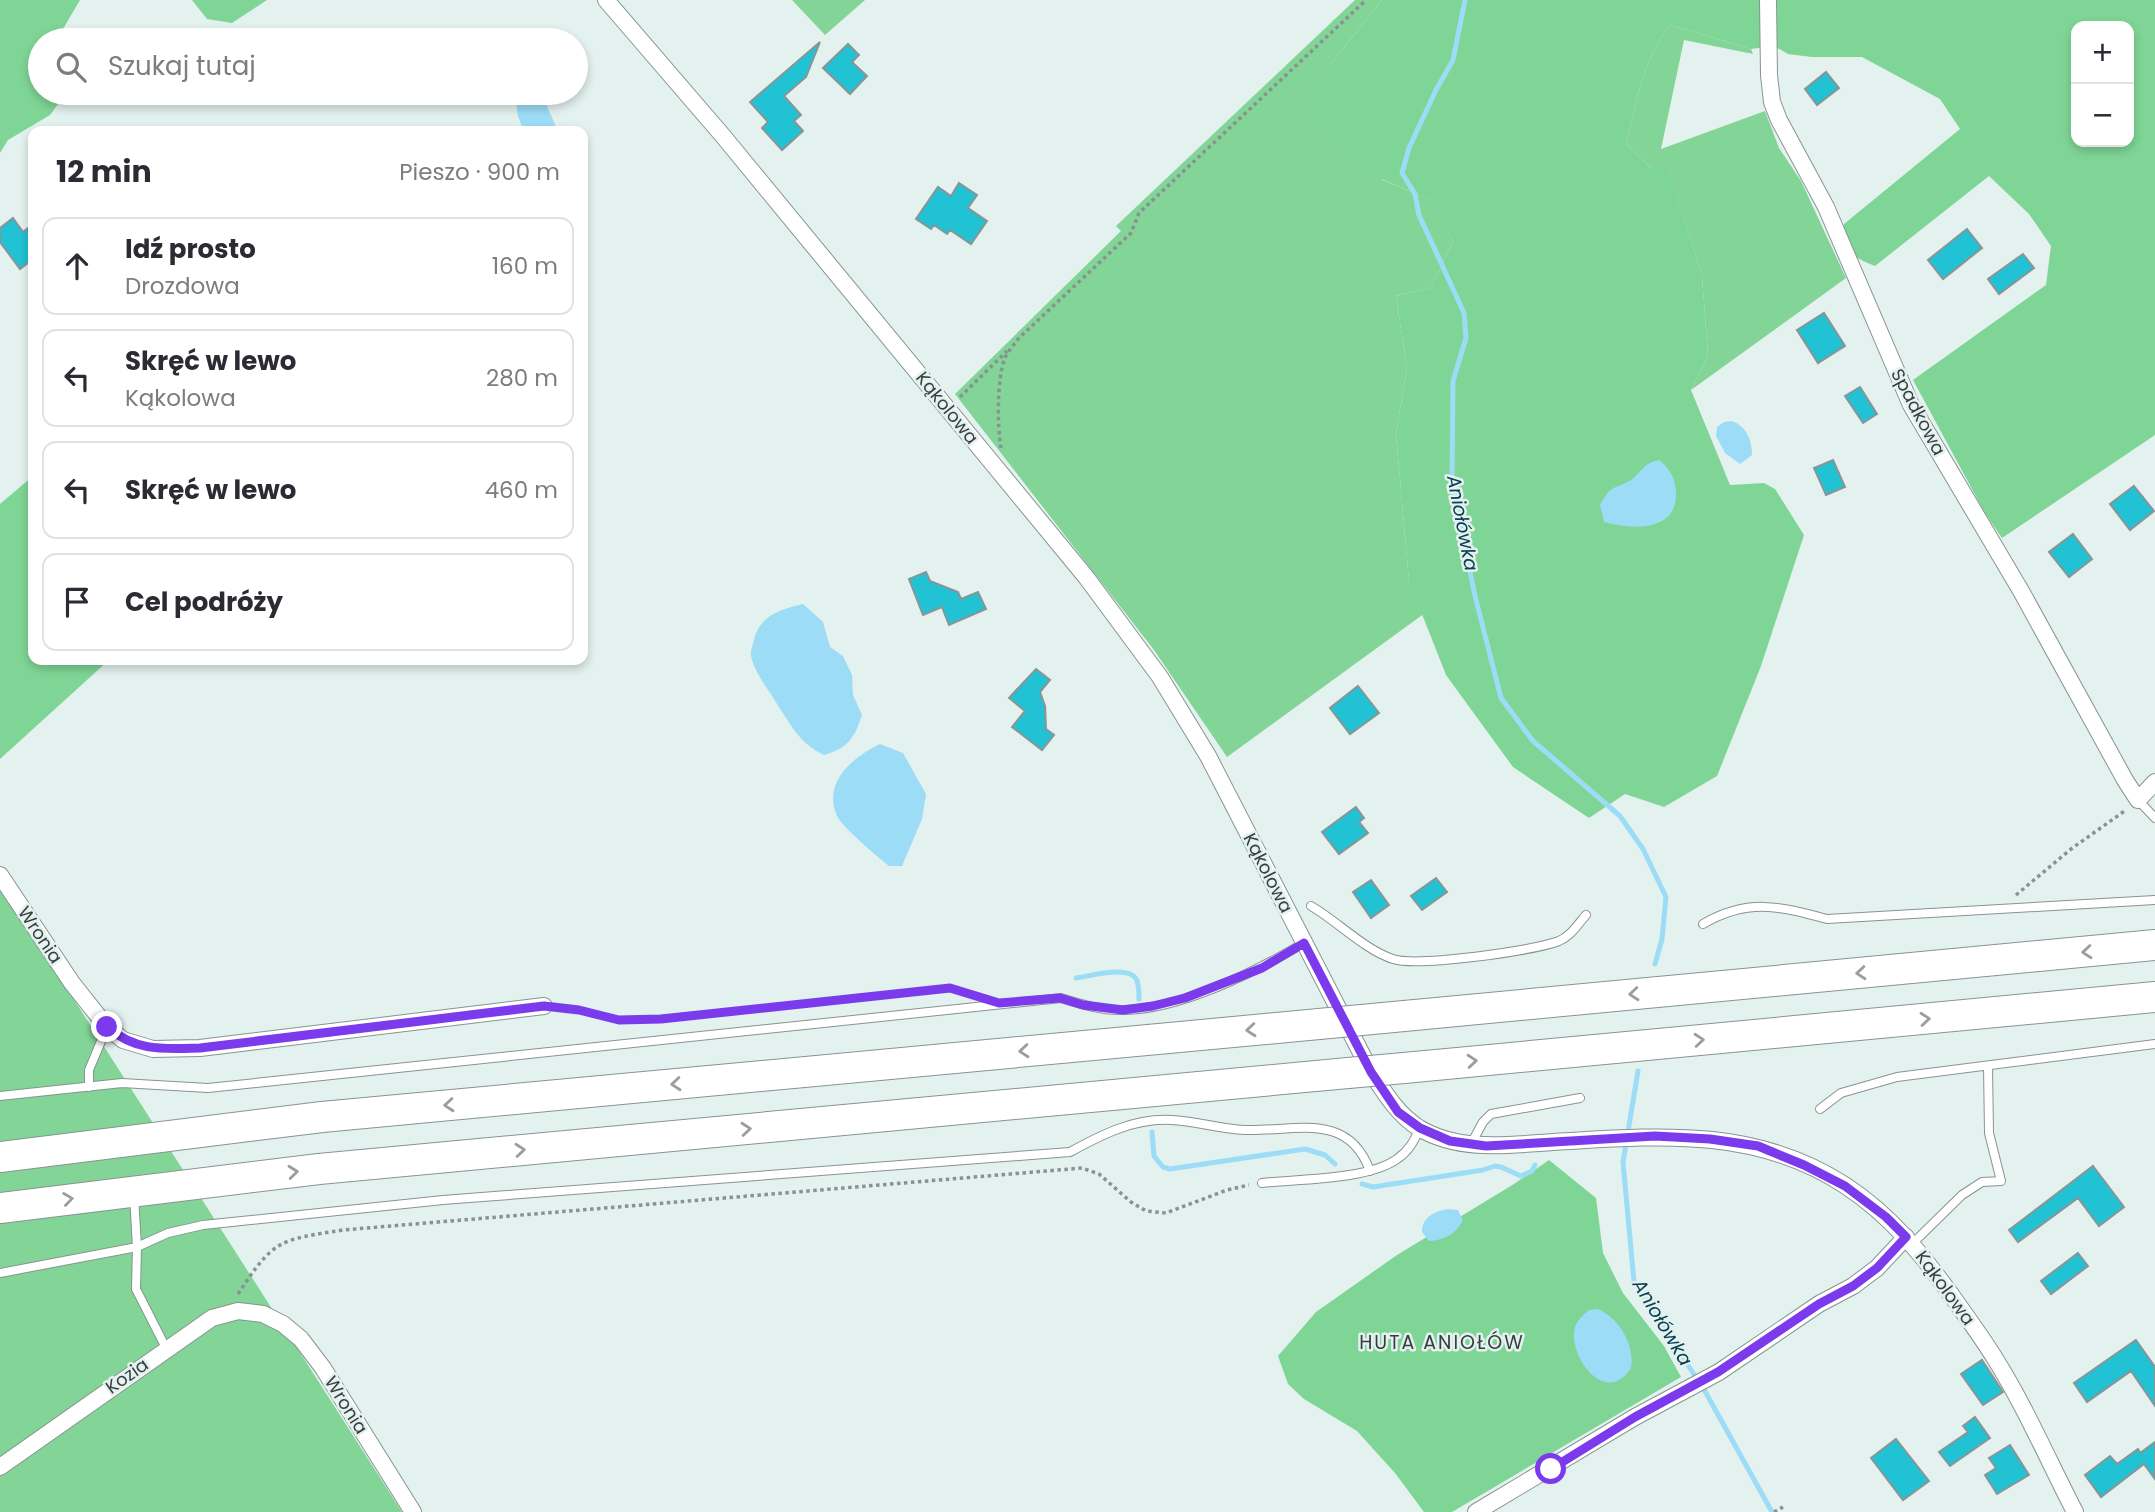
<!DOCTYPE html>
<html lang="pl">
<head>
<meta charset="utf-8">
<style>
	:root { --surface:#fff; --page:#f7f7f7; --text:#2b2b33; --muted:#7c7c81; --line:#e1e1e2 }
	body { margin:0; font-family:Poppins,sans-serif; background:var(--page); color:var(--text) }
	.controls { position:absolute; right:21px; top:21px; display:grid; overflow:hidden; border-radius:14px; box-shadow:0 4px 10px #0003 }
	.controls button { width:63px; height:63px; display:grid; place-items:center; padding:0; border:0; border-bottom:2px solid var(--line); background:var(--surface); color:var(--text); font:35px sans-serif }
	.stop { position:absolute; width:21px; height:21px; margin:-16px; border:5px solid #7c3aed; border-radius:50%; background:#fff }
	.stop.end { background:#7c3aed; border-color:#fff; box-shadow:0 2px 7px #0008 }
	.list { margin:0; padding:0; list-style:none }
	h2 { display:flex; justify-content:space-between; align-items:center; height:91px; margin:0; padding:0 28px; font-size:30px }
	h2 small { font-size:23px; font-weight:400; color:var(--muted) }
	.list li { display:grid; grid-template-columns:46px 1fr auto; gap:21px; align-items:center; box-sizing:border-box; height:98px; margin:0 14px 14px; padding:0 14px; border:2px solid var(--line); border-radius:14px }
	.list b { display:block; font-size:26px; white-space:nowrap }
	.list p { margin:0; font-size:23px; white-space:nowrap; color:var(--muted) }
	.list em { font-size:23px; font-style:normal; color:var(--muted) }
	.icon { flex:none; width:38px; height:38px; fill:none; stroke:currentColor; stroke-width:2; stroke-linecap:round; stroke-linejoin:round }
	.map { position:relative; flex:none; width:2155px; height:1512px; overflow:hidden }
	.search { position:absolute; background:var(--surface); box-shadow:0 4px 10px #0003; left:28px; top:28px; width:560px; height:77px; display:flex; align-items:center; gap:18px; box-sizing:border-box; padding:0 24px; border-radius:38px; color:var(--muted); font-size:26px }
	.panel { position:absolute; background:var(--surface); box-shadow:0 4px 10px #0003; left:28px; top:126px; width:560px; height:539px; border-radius:14px }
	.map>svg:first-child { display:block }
	.green { fill:#82d596 }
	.forest { fill:#7fd595; fill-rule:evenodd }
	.water { fill:#9ddcf7 }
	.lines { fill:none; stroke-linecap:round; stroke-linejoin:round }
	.stream { stroke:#9ddcf7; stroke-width:5 }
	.building { fill:#21c2d4; stroke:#889597; stroke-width:2 }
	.lane-casing { stroke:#879492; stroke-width:10 }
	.street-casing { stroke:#879492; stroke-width:18 }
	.highway-casing { stroke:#879492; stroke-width:32 }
	.path { stroke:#889290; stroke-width:3.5; stroke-dasharray:3.5 3.5; stroke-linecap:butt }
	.lane { stroke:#fff; stroke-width:8 }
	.street { stroke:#fff; stroke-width:16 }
	.highway { stroke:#fff; stroke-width:30 }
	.highway-bridge-casing { stroke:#879492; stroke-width:32; stroke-linecap:butt }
	.highway-bridge { stroke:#fff; stroke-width:30 }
	.oneway { stroke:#9c9e9e }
	.route { stroke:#7c3aed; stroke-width:9 }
	.labels { text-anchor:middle; stroke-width:5; stroke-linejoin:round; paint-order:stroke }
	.street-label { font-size:18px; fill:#383e3d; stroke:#e3f1ef }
	.water-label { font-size:19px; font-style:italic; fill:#0a4052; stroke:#e3f1ef }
	.neighbourhood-label { font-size:19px; letter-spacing:2px; fill:#383e3d; stroke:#e3f1ef }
</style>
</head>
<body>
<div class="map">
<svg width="2155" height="1512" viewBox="0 0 2155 1512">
	<rect width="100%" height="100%" fill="#e3f1ef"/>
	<path class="green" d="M 792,0 L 865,0 L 825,35 Z
		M 1355,0 L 1382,0 L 1331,64 L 1382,180 L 1433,200 L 1453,241 L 1431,288 L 1396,296 L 1407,368 L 1396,434 L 1409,581 L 1425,613 L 1227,757 L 1154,650 L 955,394 L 1121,231 L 1116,226 Z
		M 1671,25 L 1751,49 L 1753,54 L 1684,40 L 1661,149 L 1765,111 L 1779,148 L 1801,181 L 1846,278 L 1691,390 L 1708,356 L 1702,276 L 1669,170 L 1651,168 L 1626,144 C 1636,104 1643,56 1671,25 Z
		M 0,884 L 402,1512 L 0,1512 Z"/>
	<path class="forest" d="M 0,0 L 80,0 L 60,34 L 61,40 L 40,40 L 40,93 L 66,93 L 50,115 L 8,140 L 0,153 Z
		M 192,0 L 267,0 L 232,23 L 207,19 Z
		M 1382,0 L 2155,0 L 2155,435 L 2002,538 L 1985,513 L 1913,380 L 2046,285 L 2051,246 L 2029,214 L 1989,176 L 1875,266 C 1855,259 1839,248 1844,224 L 1960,129 L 1940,99 L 1862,57 L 1812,57 L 1788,54 L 1774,46 L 1751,49 L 1671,25 C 1643,56 1636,104 1626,144 L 1651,168 L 1669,169 L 1702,276 L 1708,356 L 1691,390 L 1730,485 L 1764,483 L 1775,489 L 1804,535 L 1761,666 L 1717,776 L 1664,807 L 1625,794 L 1589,818 L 1513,767 L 1446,675 L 1409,581 L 1396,434 L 1407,368 L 1396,296 L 1431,288 L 1453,241 L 1432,200 L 1383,180 L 1342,151 L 1314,120 L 1331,64 ZM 2076,26 L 2129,26 L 2129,142 L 2076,142 Z
		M 33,476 L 33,660 L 109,660 L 0,759 L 0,504 Z
		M 1549,1160 L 1596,1198 L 1603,1253 L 1623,1293 L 1664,1346 L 1681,1377 L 1452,1512 L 1424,1512 L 1395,1473 L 1357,1431 L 1304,1399 L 1288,1384 L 1278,1356 L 1316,1312 L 1397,1255 L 1514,1184 Z"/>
	<path class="water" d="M 523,93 L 541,93 L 558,131 L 524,131 C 518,116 512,108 523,93 Z
		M 1732,421 C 1747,427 1752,440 1752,455 L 1740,464 L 1725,453 L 1716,436 L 1717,427 L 1724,422 Z
		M 1659,460 C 1670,469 1675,477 1676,492 C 1678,532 1632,530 1604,522 L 1600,505 C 1611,484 1614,490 1631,480 C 1642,472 1643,463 1659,460 Z
		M 803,604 L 823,622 L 830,647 L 843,656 L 852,675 L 853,695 L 862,715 C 854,739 848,748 824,755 C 800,744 791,725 777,704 C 769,690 754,672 751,656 C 750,651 753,645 754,640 C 759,616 781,609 803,604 Z
		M 880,744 L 903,753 L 926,794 L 922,819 L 902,866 L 889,866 C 877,856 843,828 837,816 C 822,782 853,757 880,744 Z
		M 1448,1209 L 1458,1210 L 1463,1220 C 1456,1234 1445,1240 1429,1241 L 1422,1232 C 1422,1217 1435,1211 1448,1209 Z
		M 1598,1309 C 1619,1318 1635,1345 1631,1368 C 1607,1406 1571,1360 1574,1332 C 1575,1322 1582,1316 1589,1310 Z"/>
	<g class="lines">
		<path class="stream" d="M 1465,0 L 1453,60 L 1436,90 L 1409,148 L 1402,173 L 1415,194 L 1419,215 L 1464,313 L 1466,338 L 1453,381 L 1452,482 L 1475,596 L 1501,698 L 1533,741 L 1620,816 L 1643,849 L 1666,897 L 1662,939 L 1655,964
			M 1076,978 C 1091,976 1131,964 1137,981 C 1139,986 1139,994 1139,999
			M 1638,1071 L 1623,1162 L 1634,1282 L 1706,1393 L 1772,1512
			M 1152,1132 L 1154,1156 L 1163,1167 L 1170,1169 L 1305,1149 L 1325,1155 L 1335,1164
			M 1362,1184 L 1373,1187 L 1483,1170 L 1495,1166 L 1501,1167 L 1521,1176 L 1532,1171 L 1535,1165"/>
	</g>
	<path class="building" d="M 820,42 L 806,77 L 784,96 L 801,115 L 794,121 L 803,131 L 782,150 L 762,128 L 768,122 L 750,102 Z
		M 848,44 L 859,55 L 852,62 L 867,76 L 850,94 L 823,68 Z
		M 1826,72 L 1839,88 L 1817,105 L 1805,89 Z
		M 959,183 L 977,195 L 968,208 L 987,221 L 971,244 L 950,230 L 947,234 L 934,225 L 931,229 L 916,219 L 938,187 L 951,196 Z
		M 13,218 L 23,232 L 33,224 L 33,259 L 20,269 L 0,242 L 0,228 Z
		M 1967,229 L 1982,248 L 1943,279 L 1928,260 Z
		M 2023,254 L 2034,268 L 1999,294 L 1988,279 Z
		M 1824,313 L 1845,346 L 1818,363 L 1797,330 Z
		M 1860,387 L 1877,414 L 1863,423 L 1845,396 Z
		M 1833,460 L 1845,487 L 1826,495 L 1814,468 Z
		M 2134,486 L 2154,511 L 2130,530 L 2110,504 Z
		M 2073,534 L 2092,559 L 2069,577 L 2049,552 Z
		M 926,572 L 930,581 L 958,592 L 961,599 L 978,592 L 986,609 L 949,625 L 942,607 L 923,615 L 909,579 Z
		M 1036,669 L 1050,680 L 1040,692 L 1045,706 L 1046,729 L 1054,735 L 1042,750 L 1012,727 L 1025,711 L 1009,698 Z
		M 1358,686 L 1379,713 L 1350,734 L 1330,708 Z
		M 1356,807 L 1364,818 L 1359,822 L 1368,833 L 1339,854 L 1322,832 Z
		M 1436,878 L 1447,892 L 1422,910 L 1411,896 Z
		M 1371,880 L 1389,905 L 1371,918 L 1353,892 Z
		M 2093,1166 L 2124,1207 L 2099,1226 L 2078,1198 L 2018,1242 L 2009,1230 Z
		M 2078,1253 L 2088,1266 L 2051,1294 L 2041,1281 Z
		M 2136,1340 L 2155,1367 L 2155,1406 L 2131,1371 L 2087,1402 L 2074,1383 Z
		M 1982,1360 L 2003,1392 L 1983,1405 L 1961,1374 Z
		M 1975,1417 L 1990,1438 L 1950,1466 L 1939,1452 L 1968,1432 L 1963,1426 Z
		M 1896,1439 L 1929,1481 L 1903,1500 L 1871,1458 Z
		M 2155,1442 L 2155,1479 L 2144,1464 L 2101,1497 L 2085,1475 L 2110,1456 L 2117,1464 L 2138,1449 L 2140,1453 Z
		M 2010,1445 L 2029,1475 L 1997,1494 L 1985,1475 L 1996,1468 L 1989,1458 Z"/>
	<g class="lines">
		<defs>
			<path id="lane" d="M 2138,800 L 2155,818
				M 1311,906 C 1337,921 1365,950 1393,959 C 1417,967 1533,951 1559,941 C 1571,936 1578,924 1586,915
				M 1703,924 C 1748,898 1779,906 1827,919 L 2155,900
				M 89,1087 L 89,1070 L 107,1027
				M 0,1096 L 122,1083 L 208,1088 L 1061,998 C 1080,1004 1103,1011 1124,1010 C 1181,1009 1255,972 1304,943
				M 1820,1109 L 1841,1093 L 1897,1077 L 2155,1044
				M 1471,1144 L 1483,1122 L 1491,1114 L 1580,1098
				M 1262,1183 C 1298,1179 1368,1180 1397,1159 C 1409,1151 1414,1141 1420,1128
				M 134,1196 L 137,1247 L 136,1289 L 166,1348
				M 1912,1244 L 1962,1195 L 1982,1182 L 2001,1181 L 1989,1133 L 1988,1066
				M 0,1273 L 137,1247 L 168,1233 L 203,1225 L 443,1200 L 1070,1152 C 1101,1135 1134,1118 1171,1120 C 1196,1121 1220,1129 1245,1130 C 1293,1132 1348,1110 1370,1171"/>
			<path id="street" d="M 606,0 L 723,136 L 1086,577 L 1160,677 L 1208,756 L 1371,1072 C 1385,1093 1397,1114 1419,1128 C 1459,1152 1509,1145 1553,1142 C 1656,1136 1755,1126 1846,1186 C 1890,1215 1921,1253 1952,1296 C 1966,1316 1981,1336 1994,1357 C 2025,1406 2048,1460 2075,1512
				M 1768,0 L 1769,75 L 1772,102 L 1779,120 L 1826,207 L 1911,405 L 2021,591 L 2125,780 L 2138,800 L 2155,782
				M 0,875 L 72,983 L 107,1027 L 123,1040 L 153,1049 L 200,1048 L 544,1006
				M 0,1467 L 212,1318 L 238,1311 L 263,1314 L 283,1324 L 301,1339 L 323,1368 L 413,1512
				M 1476,1512 L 1635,1417 L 1719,1372 L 1819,1304 L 1853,1286 L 1877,1268 L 1906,1237"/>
			<path id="highway" d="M 1383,1018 L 2155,945
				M 1404,1068 L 2155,997
				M 0,1157 L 322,1117 L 1319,1024
				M 0,1208 L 319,1169 L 1348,1073"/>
		</defs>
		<use href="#lane" class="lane-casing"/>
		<use href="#street" class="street-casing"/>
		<use href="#highway" class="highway-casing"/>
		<path class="path" d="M 960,397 L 1007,351
			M 1001,448 C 997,426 997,377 1005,358 C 1008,351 1014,345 1018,339 L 1131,233 L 1139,213 L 1366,0
			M 2016,895 L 2071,849 L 2126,810
			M 560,1008 L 579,1010 L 619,1020 L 661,1019 L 950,988 L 968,994
			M 238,1294 C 274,1239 279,1240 343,1230 L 1082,1168 L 1099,1174 L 1131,1202 L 1146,1211 L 1166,1213 L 1227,1190 L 1249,1185
			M 1774,1512 L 1783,1507"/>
		<use href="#lane" class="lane"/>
		<use href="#street" class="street"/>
		<use href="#highway" class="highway"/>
		<defs>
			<path id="highway-bridge" d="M 1319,1024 L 1383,1018
				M 1348,1073 L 1404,1068"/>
		</defs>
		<use href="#highway-bridge" class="highway-bridge-casing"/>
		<use href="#highway-bridge" class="highway-bridge"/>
	</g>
	<defs><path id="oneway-chevron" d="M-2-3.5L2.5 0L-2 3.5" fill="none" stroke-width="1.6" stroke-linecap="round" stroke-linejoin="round" transform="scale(1.75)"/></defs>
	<g class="oneway">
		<use href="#oneway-chevron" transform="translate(2087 952) rotate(175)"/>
		<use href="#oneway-chevron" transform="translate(1861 973) rotate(175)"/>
		<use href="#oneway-chevron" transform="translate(1634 994) rotate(175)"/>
		<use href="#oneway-chevron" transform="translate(1925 1019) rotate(-5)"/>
		<use href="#oneway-chevron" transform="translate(1251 1030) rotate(175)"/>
		<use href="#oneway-chevron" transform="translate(1699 1040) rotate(-5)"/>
		<use href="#oneway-chevron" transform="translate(1024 1051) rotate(175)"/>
		<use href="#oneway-chevron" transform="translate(1472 1061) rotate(-5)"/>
		<use href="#oneway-chevron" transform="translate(676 1084) rotate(175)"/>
		<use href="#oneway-chevron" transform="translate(449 1105) rotate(175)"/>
		<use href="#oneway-chevron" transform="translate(746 1129) rotate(-5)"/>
		<use href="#oneway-chevron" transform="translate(520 1150) rotate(-5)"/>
		<use href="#oneway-chevron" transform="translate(293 1172) rotate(-6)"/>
		<use href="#oneway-chevron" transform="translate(68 1199) rotate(-8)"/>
	</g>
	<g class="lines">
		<path class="route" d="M 107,1027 C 137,1052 163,1049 200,1048 L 544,1006 L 579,1010 L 619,1020 L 661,1019 L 950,988 L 999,1003 L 1060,998 L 1083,1005 L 1123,1010 L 1153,1006 L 1185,998 L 1262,968 L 1304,943 L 1371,1072 L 1398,1112 L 1420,1128 L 1450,1141 L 1486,1146 L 1655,1136 L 1710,1139 L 1758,1146 L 1804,1165 L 1845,1186 L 1886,1217 L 1906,1237 L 1877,1268 L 1853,1286 L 1819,1304 L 1718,1372 L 1635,1417 L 1551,1469"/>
	</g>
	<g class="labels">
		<g class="street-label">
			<text transform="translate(947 408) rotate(51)" y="6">Kąkolowa</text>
			<text transform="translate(1918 412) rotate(62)" y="6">Spadkowa</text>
			<text transform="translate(1268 873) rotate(63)" y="6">Kąkolowa</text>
			<text transform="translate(40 935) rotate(56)" y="6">Wronia</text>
			<text transform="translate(1945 1288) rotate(54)" y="6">Kąkolowa</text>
			<text transform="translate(127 1376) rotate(-35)" y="6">Kozia</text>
			<text transform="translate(346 1405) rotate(58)" y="6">Wronia</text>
		</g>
		<g class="water-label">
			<text transform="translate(1463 523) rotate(79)" y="7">Aniołówka</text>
			<text transform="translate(1663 1322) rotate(59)" y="7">Aniołówka</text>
		</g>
		<g class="neighbourhood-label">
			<text x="1442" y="1349">HUTA ANIOŁÓW</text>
		</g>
	</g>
</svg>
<div class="controls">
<button>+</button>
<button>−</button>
</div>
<div class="stop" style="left:1551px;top:1469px"></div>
<div class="stop end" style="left:107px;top:1027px"></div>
<div class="search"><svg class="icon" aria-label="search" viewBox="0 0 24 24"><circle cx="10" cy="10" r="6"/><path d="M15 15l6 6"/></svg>Szukaj tutaj</div>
<section class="panel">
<h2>12 min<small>Pieszo · 900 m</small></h2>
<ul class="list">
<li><svg class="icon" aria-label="ahead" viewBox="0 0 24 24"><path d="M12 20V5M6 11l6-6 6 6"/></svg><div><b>Idź prosto</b><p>Drozdowa</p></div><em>160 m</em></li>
<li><svg class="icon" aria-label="left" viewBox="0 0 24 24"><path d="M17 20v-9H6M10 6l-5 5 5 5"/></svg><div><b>Skręć w lewo</b><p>Kąkolowa</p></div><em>280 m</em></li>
<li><svg class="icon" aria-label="left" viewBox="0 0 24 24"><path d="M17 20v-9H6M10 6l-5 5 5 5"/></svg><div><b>Skręć w lewo</b></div><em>460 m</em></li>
<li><svg class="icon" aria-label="arrive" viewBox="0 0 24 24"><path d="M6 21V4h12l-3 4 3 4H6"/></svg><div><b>Cel podróży</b></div></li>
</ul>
</section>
</div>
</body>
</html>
